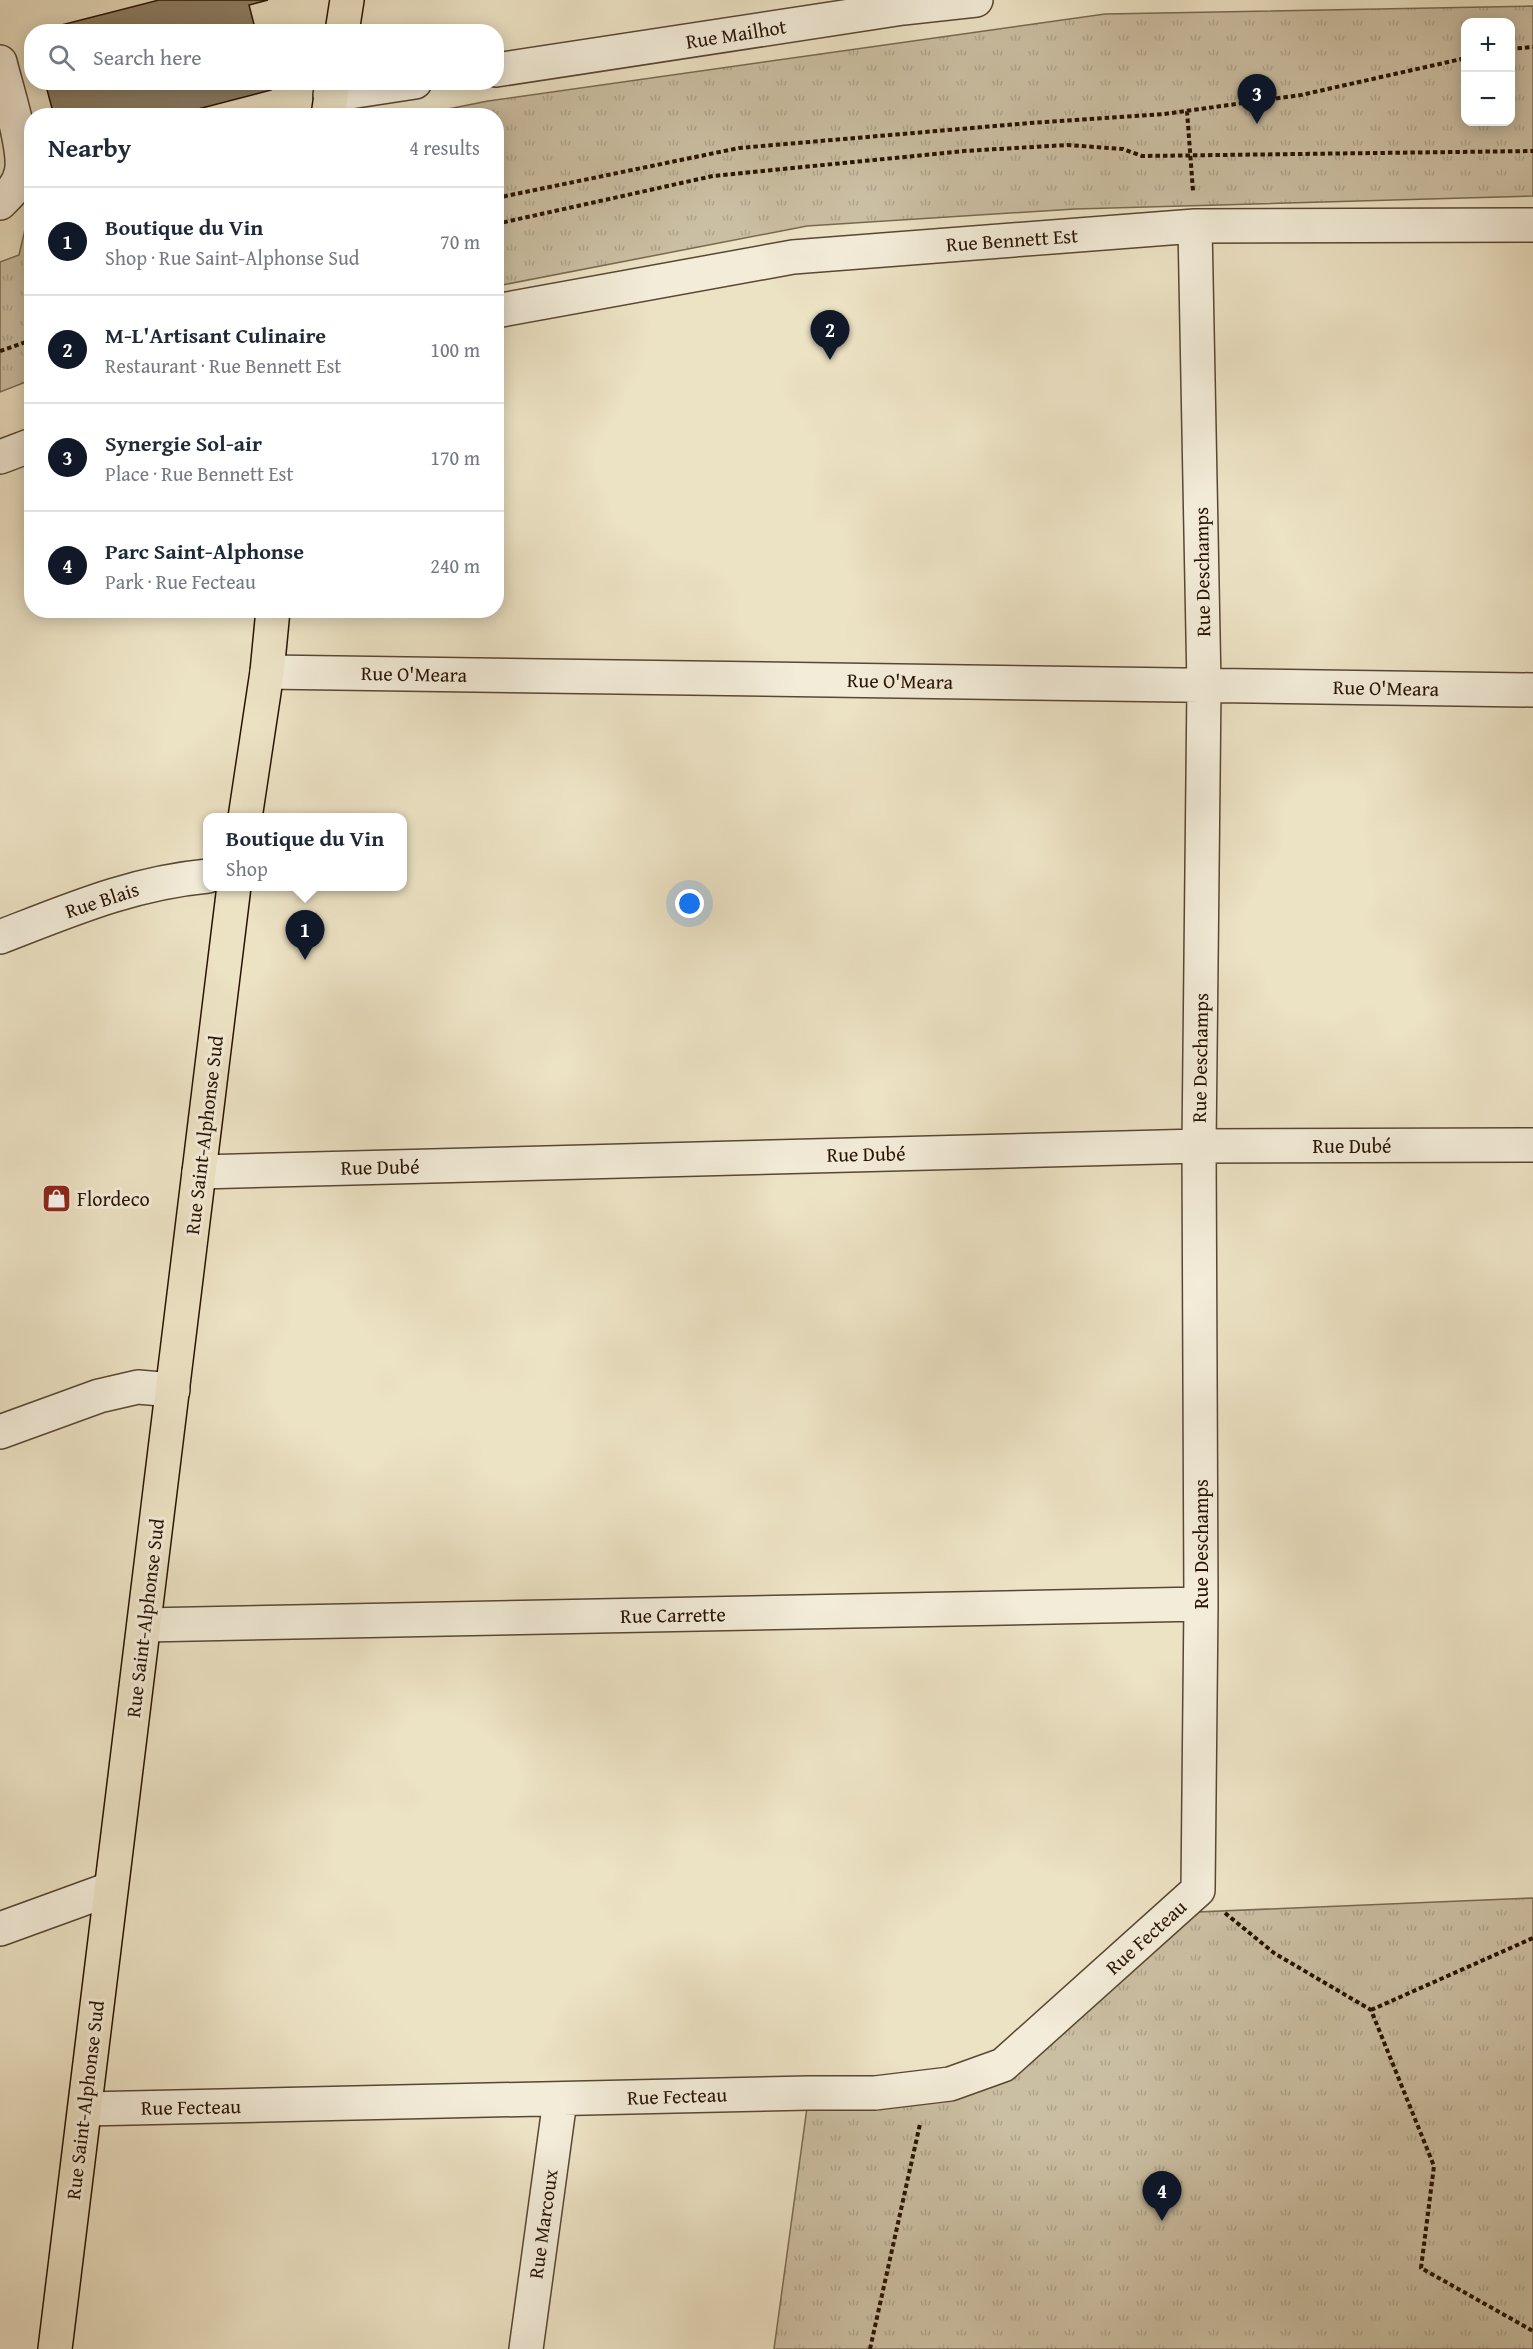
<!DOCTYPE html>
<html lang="en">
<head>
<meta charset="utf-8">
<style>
	:root { --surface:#fff; --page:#f2f2f3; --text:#1f2937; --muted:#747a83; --line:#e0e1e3; --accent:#111827 }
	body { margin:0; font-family:"Gentium Book Plus",serif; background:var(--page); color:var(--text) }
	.controls { position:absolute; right:18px; top:18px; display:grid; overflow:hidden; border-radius:12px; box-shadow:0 3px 15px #0003 }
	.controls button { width:54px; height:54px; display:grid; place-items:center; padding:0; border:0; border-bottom:2px solid var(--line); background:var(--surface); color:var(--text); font:30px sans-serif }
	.you { position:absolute; left:690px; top:904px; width:21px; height:21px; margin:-15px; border:4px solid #fff; border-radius:50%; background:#1a73e8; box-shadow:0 0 0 9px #1a73e833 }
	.badge { display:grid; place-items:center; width:39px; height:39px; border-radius:50%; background:var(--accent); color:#fff; font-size:20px; font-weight:700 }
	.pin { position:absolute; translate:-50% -50px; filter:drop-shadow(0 2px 3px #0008) }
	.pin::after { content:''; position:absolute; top:32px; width:21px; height:18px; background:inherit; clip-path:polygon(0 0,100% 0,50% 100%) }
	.popup { position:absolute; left:203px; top:813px; width:204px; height:78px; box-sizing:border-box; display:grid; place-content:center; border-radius:12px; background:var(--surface); filter:drop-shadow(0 2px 4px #0005); font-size:20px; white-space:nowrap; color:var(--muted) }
	.popup b { font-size:22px; color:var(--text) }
	.popup::after { content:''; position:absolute; left:50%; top:100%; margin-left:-12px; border:12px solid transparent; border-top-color:var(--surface) }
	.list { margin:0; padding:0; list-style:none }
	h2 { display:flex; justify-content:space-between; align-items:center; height:78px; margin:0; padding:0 24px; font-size:26px }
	h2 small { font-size:20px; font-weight:400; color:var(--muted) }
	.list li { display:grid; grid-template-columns:39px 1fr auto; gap:18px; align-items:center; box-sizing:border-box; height:108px; padding:0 24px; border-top:2px solid var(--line) }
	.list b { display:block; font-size:22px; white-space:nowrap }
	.list p { margin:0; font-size:20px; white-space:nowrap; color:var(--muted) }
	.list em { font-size:20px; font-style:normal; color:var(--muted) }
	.icon { flex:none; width:33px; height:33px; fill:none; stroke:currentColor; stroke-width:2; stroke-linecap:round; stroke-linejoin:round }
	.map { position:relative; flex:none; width:1533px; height:2349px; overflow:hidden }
	.search { position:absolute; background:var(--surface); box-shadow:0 3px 15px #0003; left:24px; top:24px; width:480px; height:66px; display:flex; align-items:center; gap:15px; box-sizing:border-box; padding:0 21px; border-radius:24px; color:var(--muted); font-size:22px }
	.panel { position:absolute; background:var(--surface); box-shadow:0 3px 15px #0003; left:24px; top:108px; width:480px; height:510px; border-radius:24px }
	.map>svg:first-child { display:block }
	.park { fill:url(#park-tufts); stroke:#796952; stroke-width:1.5; fill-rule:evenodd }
	.building { fill:#8d7f66; stroke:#271301; stroke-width:1.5 }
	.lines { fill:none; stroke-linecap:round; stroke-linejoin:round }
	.minor-casing { stroke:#584732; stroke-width:36 }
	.major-casing { stroke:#271301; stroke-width:36 }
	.path { stroke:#271301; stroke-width:4; stroke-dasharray:4.5 3; stroke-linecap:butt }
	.minor { stroke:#f3ecd9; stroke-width:33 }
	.major { stroke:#ece2c4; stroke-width:33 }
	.labels { text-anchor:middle; stroke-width:6; stroke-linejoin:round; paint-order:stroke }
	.street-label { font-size:20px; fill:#271301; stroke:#f3ecd9 }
	.poi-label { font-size:20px; fill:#271301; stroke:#f3ecd9; text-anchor:start }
</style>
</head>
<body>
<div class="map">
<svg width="1533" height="2349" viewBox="0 0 1533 2349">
	<defs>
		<pattern id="park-tufts" width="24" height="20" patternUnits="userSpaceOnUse" patternTransform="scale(1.5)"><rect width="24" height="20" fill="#cbbfa3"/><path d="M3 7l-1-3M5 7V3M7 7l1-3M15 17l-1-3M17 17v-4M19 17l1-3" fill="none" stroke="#aea38b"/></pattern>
	</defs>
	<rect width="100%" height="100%" fill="#ece2c4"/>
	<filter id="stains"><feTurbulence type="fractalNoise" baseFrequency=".00333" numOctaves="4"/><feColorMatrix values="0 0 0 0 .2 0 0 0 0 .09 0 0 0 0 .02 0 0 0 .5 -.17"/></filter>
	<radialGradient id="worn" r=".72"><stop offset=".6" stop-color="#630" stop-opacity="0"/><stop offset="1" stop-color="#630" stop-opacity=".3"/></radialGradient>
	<path class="park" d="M 1533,6 L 1533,196 L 1075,209 L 807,226 L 497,286 L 496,116 L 418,115 L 488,101 L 1105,14 ZM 1466,22 L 1510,22 L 1510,122 L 1466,122 Z
		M 31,204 L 31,380 L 0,392 L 0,262 L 19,255 Z
		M 1533,1898 L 1533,2349 L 774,2349 L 809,2093 L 1003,2065 L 1173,1913 Z"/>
	<path class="building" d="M 159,0 L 268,0 L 249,5 L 256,32 L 34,32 Z
		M 45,82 L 269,82 L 271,90 L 171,116 L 54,116 Z"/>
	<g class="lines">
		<defs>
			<path id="minor" d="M 0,62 C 6,87 27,151 21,173 C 18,186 10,193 0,203
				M 496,70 L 903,8 L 976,0
				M 330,95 L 415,82
				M 496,311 L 793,257 L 1195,226 L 1533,225
				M 0,457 L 32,445
				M 267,672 L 1533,690
				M 0,937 C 70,910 132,883 208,876
				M 199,1172 L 1199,1146 L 1533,1145
				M 0,1432 L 99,1396 L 138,1387 L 173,1390
				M 144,1625 L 1201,1604
				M 0,1929 L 110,1889
				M 85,2109 L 809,2093 L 875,2093 L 950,2084 L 1003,2065 L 1198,1890 L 1201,1604 L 1199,1146 L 1204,686 L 1195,226
				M 526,2349 L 560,2100"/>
			<path id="major" d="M 342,32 L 347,0
				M 328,116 L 333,82
				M 245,818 L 267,672 L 273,610
				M 55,2349 L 234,886"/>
		</defs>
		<use href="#minor" class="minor-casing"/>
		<use href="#major" class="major-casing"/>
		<path class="path" d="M 1510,49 L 1533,47
			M 1187,111 L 1193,191
			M 496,198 L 739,148 L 1030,123 L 1164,114 L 1301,95 L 1466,58
			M 496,224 L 713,176 L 964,151 L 1067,145 L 1123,149 L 1142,156 L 1533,151
			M 0,351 L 32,340
			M 1225,1913 L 1274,1953 L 1371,2010 L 1434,2166 L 1421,2268 L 1533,2331
			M 1371,2010 L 1533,1938
			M 870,2349 L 920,2124"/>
		<use href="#minor" class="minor"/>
		<use href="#major" class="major"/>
	</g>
	<defs>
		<symbol id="shop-square" viewBox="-11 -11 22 22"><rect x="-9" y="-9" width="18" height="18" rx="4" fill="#8f2418" stroke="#f3ecd9"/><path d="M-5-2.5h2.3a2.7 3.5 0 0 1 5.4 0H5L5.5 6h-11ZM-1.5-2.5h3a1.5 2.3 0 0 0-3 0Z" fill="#fff"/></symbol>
	</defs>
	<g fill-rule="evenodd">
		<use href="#shop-square" x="40" y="1182" width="33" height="33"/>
	</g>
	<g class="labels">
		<g class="street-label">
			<text transform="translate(736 34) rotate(-9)" y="7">Rue Mailhot</text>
			<text transform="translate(1012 240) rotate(-4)" y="7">Rue Bennett Est</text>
			<text transform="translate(1202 572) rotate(-91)" y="7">Rue Deschamps</text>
			<text transform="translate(414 674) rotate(1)" y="7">Rue O'Meara</text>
			<text transform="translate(900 681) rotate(1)" y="7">Rue O'Meara</text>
			<text transform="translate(1386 688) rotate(1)" y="7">Rue O'Meara</text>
			<text transform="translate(102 900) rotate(-18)" y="7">Rue Blais</text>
			<text transform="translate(1200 1058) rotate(-89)" y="7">Rue Deschamps</text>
			<text transform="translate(204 1135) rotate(-83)" y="7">Rue Saint-Alphonse Sud</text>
			<text x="1352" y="1153">Rue Dubé</text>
			<text transform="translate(866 1154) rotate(-1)" y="7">Rue Dubé</text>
			<text transform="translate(380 1167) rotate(-1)" y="7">Rue Dubé</text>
			<text transform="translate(1201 1544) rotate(-90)" y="7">Rue Deschamps</text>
			<text transform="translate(673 1615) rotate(-1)" y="7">Rue Carrette</text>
			<text transform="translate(145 1618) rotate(-83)" y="7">Rue Saint-Alphonse Sud</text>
			<text transform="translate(1146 1937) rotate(-42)" y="7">Rue Fecteau</text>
			<text transform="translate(677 2096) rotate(-2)" y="7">Rue Fecteau</text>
			<text transform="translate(85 2100) rotate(-83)" y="7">Rue Saint-Alphonse Sud</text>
			<text transform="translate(191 2107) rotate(-1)" y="7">Rue Fecteau</text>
			<text transform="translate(543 2224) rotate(-82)" y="7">Rue Marcoux</text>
		</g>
		<g class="poi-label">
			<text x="77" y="1206">Flordeco</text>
		</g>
	</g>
	<rect width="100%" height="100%" filter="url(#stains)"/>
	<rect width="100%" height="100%" fill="url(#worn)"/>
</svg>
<div class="controls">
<button>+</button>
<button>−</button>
</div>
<div class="you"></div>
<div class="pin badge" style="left:305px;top:960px">1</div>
<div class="popup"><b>Boutique du Vin</b>Shop</div>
<div class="pin badge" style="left:830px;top:360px">2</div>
<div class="pin badge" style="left:1257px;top:124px">3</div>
<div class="pin badge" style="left:1162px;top:2221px">4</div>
<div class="search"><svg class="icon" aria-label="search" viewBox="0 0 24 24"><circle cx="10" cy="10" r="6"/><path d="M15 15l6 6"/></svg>Search here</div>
<section class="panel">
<h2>Nearby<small>4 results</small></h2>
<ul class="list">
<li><span class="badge">1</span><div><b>Boutique du Vin</b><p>Shop · Rue Saint-Alphonse Sud</p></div><em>70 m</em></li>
<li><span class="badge">2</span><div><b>M-L'Artisant Culinaire</b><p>Restaurant · Rue Bennett Est</p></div><em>100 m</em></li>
<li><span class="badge">3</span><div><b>Synergie Sol-air</b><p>Place · Rue Bennett Est</p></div><em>170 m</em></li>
<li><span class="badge">4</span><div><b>Parc Saint-Alphonse</b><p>Park · Rue Fecteau</p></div><em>240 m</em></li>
</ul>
</section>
</div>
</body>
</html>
